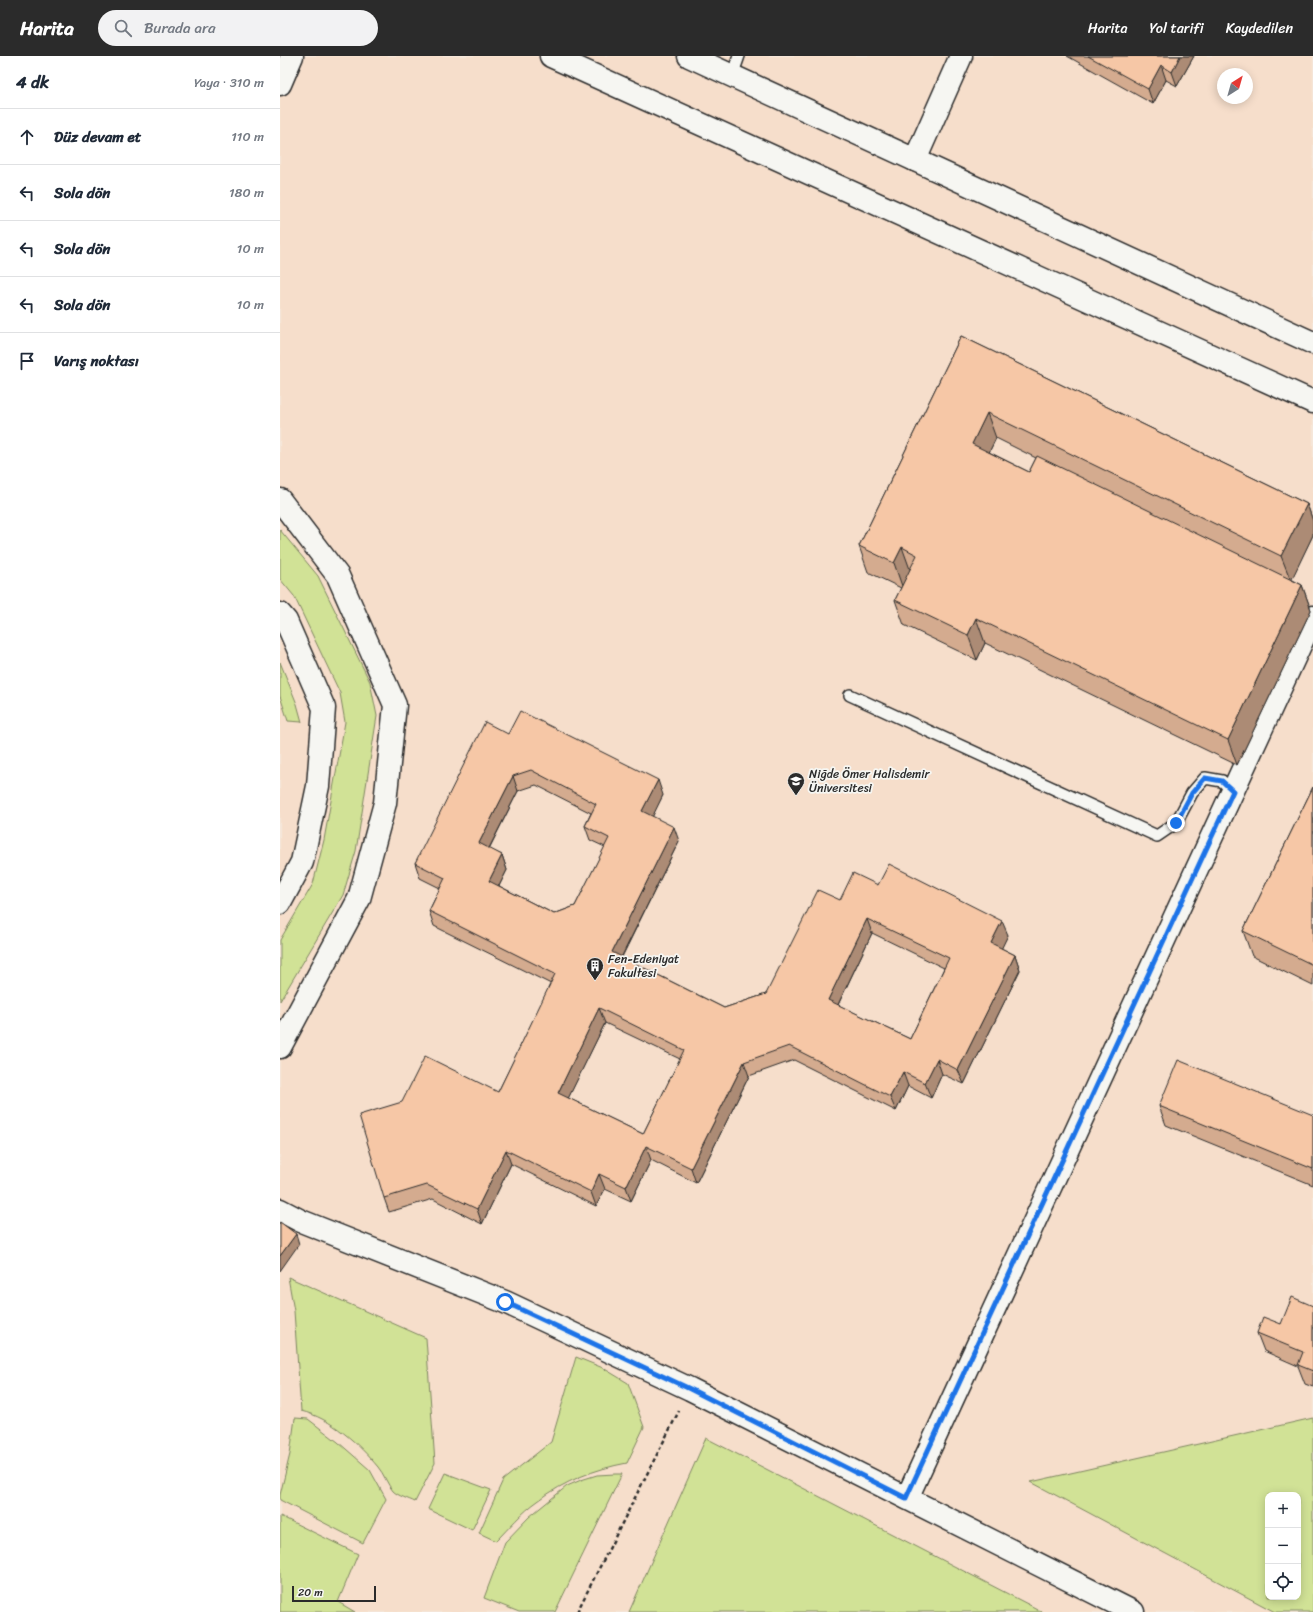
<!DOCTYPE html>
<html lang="tr">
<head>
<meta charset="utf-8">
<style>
	:root { --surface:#fff; --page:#f2f2f3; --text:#1f2937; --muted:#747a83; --line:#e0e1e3; --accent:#2b2b2b }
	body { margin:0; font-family:Sriracha,sans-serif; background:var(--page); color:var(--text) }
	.controls { position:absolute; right:12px; bottom:12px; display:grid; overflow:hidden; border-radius:8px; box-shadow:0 2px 10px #0003 }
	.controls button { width:36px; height:36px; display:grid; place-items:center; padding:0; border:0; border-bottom:1px solid var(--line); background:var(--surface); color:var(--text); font:20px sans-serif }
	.compass { position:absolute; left:937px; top:12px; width:36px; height:36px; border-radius:50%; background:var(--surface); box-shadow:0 2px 10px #0003; rotate:37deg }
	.scale { position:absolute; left:12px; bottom:10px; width:84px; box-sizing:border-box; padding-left:4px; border:2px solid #2b2b2b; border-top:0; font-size:11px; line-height:14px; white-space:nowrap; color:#2b2b2b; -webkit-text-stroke:3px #f6f6f2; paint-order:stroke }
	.stop { position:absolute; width:12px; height:12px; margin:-9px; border:3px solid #1a73e8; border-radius:50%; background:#fff }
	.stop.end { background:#1a73e8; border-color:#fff; box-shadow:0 1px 4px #0008 }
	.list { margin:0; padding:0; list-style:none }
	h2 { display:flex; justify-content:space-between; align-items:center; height:52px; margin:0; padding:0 16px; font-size:17px }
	h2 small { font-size:13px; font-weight:400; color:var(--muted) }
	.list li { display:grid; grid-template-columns:26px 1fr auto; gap:12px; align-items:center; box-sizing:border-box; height:56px; padding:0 16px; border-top:1px solid var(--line) }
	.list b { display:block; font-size:15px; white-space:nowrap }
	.list em { font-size:13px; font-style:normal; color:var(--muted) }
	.icon { flex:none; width:22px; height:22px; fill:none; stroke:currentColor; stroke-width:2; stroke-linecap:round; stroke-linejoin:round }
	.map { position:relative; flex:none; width:1033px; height:1556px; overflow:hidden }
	header { display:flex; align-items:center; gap:24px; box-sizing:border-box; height:56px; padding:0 20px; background:var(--accent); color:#fff }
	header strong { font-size:19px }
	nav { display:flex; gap:22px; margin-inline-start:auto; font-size:14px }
	.search { width:280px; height:36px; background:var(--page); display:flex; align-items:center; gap:10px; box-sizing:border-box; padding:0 14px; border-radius:22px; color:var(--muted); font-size:15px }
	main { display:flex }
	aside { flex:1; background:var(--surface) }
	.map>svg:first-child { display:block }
	.built { fill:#f6decb; fill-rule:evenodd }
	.green { fill:#d1e296; stroke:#7e8660; fill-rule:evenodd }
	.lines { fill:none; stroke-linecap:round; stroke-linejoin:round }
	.lane-casing { stroke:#2b2b2b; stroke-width:14 }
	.street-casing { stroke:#2b2b2b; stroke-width:25 }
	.secondary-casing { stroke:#2b2b2b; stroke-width:25 }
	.path { stroke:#2b2b2b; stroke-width:2.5; stroke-dasharray:4 3; stroke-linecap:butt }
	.lane { stroke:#f6f6f2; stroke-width:11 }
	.street { stroke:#f6f6f2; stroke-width:22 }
	.secondary { stroke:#f6f6f2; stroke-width:22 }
	.wall { fill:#d4ab8f; stroke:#2b2b2b; fill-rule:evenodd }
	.shaded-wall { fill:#ac8b74; stroke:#2b2b2b }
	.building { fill:#f6c7a6; stroke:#2b2b2b; fill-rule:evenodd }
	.route { stroke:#1a73e8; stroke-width:5 }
	.labels { text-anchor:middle; stroke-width:3.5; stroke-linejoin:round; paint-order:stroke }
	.poi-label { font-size:12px; fill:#2b2b2b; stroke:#f6f6f2; text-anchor:start }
</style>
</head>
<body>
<header>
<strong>Harita</strong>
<div class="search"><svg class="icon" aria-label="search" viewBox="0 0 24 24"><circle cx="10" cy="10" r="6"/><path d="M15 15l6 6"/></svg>Burada ara</div>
<nav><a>Harita</a><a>Yol tarifi</a><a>Kaydedilen</a></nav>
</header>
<main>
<aside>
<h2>4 dk<small>Yaya · 310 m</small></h2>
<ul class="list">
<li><svg class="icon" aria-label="ahead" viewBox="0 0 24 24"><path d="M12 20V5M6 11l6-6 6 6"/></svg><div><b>Düz devam et</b></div><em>110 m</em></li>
<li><svg class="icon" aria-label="left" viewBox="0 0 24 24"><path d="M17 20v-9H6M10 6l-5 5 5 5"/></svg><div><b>Sola dön</b></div><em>180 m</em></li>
<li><svg class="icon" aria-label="left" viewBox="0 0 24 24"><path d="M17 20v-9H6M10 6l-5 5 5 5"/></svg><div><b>Sola dön</b></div><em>10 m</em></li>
<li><svg class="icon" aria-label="left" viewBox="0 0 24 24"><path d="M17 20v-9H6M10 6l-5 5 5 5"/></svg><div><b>Sola dön</b></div><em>10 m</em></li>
<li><svg class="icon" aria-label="arrive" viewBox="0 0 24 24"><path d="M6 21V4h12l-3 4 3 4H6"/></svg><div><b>Varış noktası</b></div></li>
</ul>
</aside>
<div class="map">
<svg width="1033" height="1556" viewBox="0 0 1033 1556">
	<rect width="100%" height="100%" fill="#f6e8db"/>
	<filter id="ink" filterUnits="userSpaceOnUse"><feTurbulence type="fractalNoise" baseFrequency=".025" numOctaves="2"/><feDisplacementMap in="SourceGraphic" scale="8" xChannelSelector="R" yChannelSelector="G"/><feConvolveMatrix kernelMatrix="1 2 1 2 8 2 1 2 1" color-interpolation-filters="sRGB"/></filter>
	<g filter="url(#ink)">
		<path class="built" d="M 0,0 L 1033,0 L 1033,1556 L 0,1556 ZM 943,18 L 967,18 L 967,42 L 943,42 ZM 988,1439 L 1018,1439 L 1018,1541 L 988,1541 Z"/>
		<path class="green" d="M 0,474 L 38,520 L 90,626 L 97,660 L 76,795 L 63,839 L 0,945 L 0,884 L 33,828 L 44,784 L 65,666 L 60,637 L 14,540 L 0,523 Z
			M 0,606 L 17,648 L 22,666 L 8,665 L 0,640 Z
			M 8,1221 L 146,1282 L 155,1407 L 135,1446 C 129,1443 118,1440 113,1435 C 107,1428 104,1418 98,1411 C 79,1388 51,1362 21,1355 L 14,1255 Z
			M 296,1301 L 323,1312 L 348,1327 L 364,1371 L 347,1407 C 315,1413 284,1425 258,1445 C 242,1456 229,1472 216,1485 L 199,1477 L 223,1424 L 271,1386 Z
			M 15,1362 L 28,1363 L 58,1386 L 90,1414 L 106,1443 L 83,1487 L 0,1444 L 0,1439 L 10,1398 Z
			M 1033,1362 L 1033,1556 L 995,1556 L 751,1426 ZM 988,1439 L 1018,1439 L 1018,1541 L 988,1541 Z
			M 426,1382 L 763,1556 L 349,1556 Z
			M 165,1417 L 211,1434 L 192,1474 L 148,1453 Z
			M 335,1418 L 342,1418 L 275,1556 L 239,1556 L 204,1542 L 225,1486 L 249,1461 L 287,1430 L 301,1424 L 317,1419 Z
			M 0,1460 L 78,1498 L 58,1546 L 75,1556 L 0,1556 Z"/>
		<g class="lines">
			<defs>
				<path id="lane" d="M 452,20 L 459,0
					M 570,639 L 877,780 L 896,767 L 912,737 L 925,722 L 942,725 L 953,735"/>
				<path id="street" d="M 635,104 L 681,0
					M 627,1442 L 1033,561"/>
				<path id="secondary" d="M 271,0 L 1033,346
					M 409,0 L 1033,287
					M 0,28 L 12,0
					M 0,444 L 58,520 L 115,649 L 105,747 L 79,843 L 0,991
					M 0,558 L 6,565 L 44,652 L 38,730 L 22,806 L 0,847
					M 0,1154 L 21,1165 L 225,1246 L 410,1333 L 853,1556"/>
			</defs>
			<use href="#lane" class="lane-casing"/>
			<use href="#street" class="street-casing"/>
			<use href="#secondary" class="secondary-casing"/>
			<path class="path" d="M 297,1556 L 399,1355"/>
			<use href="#lane" class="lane"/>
			<use href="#street" class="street"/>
			<use href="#secondary" class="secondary"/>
		</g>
		<path class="wall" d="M 787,0 L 914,0 L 897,30 L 886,24 L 873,48 Z
			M 681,280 L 1027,448 L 1033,465 L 1033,479 L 1011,523 L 1022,529 L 1031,554 L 957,709 L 705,587 L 697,604 L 624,569 L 615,544 L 621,532 L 588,516 L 579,490 ZM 716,382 L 756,402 L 749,416 L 709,396 Z
			M 228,678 L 383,739 L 372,760 L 399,785 L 342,901 L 444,952 L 486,938 L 560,844 L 598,829 L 728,879 L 721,892 L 735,899 L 740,914 L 684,1028 L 662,1018 L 651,1042 L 628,1030 L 616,1055 L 514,1004 L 469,1020 L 416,1127 L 371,1104 L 351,1145 L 325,1133 L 316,1150 L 231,1108 L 202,1168 L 153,1143 L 109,1156 L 104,1142 L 218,1036 L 271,928 L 154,870 L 149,855 L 160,832 L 140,822 L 135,807 ZM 256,729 L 311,757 L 305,770 L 310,784 L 325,791 L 295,850 L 274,858 L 219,830 L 227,814 L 222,799 L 209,793 L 238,735 ZM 592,877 L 664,912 L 630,983 L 558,949 ZM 325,967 L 400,1003 L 363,1078 L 288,1042 Z
			M 1033,731 L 1033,930 L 972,900 L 963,875 Z
			M 879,1050 L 1033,1059 L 1033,1129 L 886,1069 Z
			M 1033,1250 L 1033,1331 L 1025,1328 L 1018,1310 L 984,1295 L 977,1277 L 1001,1268 Z"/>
		<path class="shaded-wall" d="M 900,0 L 914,0 L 897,30 L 892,16 Z
			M 881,9 L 886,24 L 873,48 L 868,33 Z
			M 707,357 L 716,382 L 701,413 L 692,388 Z
			M 1027,448 L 1033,465 L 1033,479 L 1011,525 L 1001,500 Z
			M 622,491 L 631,516 L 623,533 L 614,507 Z
			M 1022,529 L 1031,554 L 957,709 L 948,684 Z
			M 696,562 L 705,587 L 697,604 L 688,579 Z
			M 233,720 L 238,735 L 204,802 L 199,787 Z
			M 378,724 L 383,739 L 368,770 L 362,755 Z
			M 394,771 L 399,785 L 337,910 L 332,896 Z
			M 222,799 L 227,814 L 214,840 L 209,825 Z
			M 587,863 L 592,877 L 553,959 L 548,944 Z
			M 722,865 L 728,879 L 717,902 L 711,887 Z
			M 735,899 L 740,914 L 684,1028 L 678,1014 Z
			M 319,952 L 325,967 L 284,1051 L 278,1037 Z
			M 657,1003 L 662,1018 L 651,1042 L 645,1027 Z
			M 464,1006 L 469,1020 L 416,1127 L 411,1112 Z
			M 623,1016 L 628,1030 L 616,1055 L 610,1041 Z
			M 366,1090 L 371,1104 L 351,1145 L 346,1131 Z
			M 226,1094 L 231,1108 L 202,1168 L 197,1153 Z
			M 319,1118 L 325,1133 L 316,1150 L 311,1136 Z
			M 16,1178 L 19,1188 L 0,1215 L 0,1200 Z"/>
		<path class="building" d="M 808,0 L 900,0 L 892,16 L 881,9 L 868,33 Z
			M 681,280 L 1027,448 L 1001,500 L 707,357 L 692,388 L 749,416 L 757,400 L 1022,529 L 948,684 L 696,562 L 688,579 L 615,544 L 637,499 L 622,491 L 614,507 L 579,490 Z
			M 240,655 L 378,724 L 362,755 L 394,771 L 332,896 L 444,952 L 486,938 L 538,834 L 560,844 L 573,817 L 598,829 L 609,808 L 722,865 L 711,887 L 735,899 L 678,1014 L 657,1003 L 645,1027 L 623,1016 L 610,1041 L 509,990 L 464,1006 L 411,1112 L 366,1090 L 346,1131 L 319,1118 L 311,1136 L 226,1094 L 197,1153 L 147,1129 L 104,1142 L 79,1059 L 122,1046 L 145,1000 L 218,1036 L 275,918 L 149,855 L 165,822 L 135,807 L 205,666 L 228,678 ZM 251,714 L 316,748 L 305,770 L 329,782 L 295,850 L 274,858 L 209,825 L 222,799 L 199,787 L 233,720 ZM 587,863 L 669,902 L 630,983 L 548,944 ZM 319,952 L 404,994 L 363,1078 L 278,1037 Z
			M 1033,731 L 1033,909 L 963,875 Z
			M 898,1004 L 1033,1059 L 1033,1113 L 879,1050 Z
			M 0,1166 L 16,1178 L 0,1200 Z
			M 1012,1241 L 1033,1250 L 1033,1315 L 1018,1309 L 1023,1296 L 977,1277 L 983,1261 L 1001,1268 Z"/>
	</g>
	<g class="lines" filter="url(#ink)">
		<path class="route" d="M 225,1246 L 410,1333 L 626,1442 L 953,735 L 942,725 L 925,722 L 912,737 L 896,767"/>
	</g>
	<defs>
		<symbol id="university-pin" viewBox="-11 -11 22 30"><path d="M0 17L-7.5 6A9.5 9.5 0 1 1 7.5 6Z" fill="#2b2b2b" stroke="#f6f6f2"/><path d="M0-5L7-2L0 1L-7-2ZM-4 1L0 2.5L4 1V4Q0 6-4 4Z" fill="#fff"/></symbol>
		<symbol id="building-pin" viewBox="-11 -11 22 30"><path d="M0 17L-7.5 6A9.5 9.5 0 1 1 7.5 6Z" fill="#2b2b2b" stroke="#f6f6f2"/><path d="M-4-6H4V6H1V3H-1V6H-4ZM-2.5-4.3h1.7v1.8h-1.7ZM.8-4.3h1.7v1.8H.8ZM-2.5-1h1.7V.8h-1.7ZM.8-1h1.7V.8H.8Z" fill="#fff"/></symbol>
	</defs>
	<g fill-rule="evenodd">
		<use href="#university-pin" x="506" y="715" width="20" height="27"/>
		<use href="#building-pin" x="305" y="900" width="20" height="27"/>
	</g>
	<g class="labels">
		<g class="poi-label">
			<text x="529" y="722">Niğde Ömer Halisdemir<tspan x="529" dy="14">Üniversitesi</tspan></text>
			<text x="328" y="907">Fen-Edeniyat<tspan x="328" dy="14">Fakultesi</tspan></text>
		</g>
	</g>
</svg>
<div class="controls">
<button>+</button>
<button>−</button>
<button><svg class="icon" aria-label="locate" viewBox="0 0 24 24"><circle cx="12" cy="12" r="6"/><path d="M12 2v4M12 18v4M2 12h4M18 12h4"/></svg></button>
</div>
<svg class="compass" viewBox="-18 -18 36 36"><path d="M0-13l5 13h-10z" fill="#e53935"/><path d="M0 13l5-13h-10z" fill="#747a83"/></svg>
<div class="scale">20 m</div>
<div class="stop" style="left:225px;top:1246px"></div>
<div class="stop end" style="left:896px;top:767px"></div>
</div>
</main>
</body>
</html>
